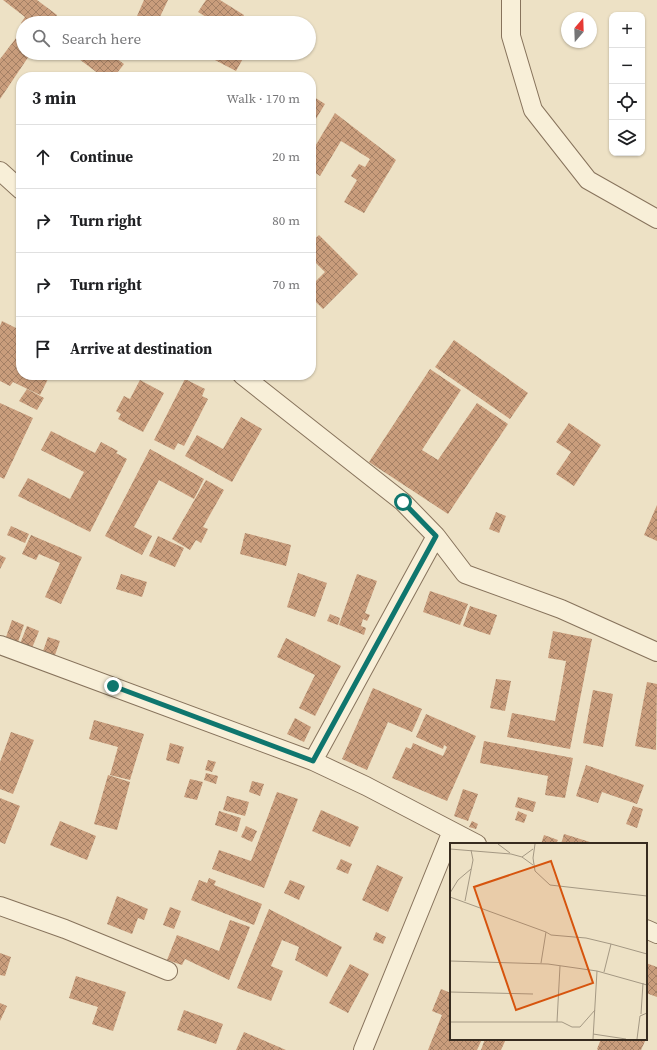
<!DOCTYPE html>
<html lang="en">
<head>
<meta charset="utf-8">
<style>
	:root { --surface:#fff; --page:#f6f6f6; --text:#202124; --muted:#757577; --line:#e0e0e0 }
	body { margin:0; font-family:"Source Serif 4",serif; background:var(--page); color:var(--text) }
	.controls { position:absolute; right:12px; top:12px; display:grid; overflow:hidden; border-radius:8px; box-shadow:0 1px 3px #0004 }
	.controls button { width:36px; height:36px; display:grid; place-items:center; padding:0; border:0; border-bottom:1px solid var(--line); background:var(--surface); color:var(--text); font:20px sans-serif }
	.compass { position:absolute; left:561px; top:12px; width:36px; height:36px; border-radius:50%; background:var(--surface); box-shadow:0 1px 3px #0004; rotate:19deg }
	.stop { position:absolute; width:12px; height:12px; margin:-9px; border:3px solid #0f766e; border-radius:50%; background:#fff }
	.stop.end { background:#0f766e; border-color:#fff; box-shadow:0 1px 4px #0008 }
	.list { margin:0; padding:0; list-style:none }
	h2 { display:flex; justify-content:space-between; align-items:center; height:52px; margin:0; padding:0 16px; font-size:17px }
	h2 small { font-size:13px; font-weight:400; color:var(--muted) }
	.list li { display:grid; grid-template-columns:26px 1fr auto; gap:12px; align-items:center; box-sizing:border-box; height:64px; padding:0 16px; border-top:1px solid var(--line) }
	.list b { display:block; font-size:15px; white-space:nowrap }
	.list em { font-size:13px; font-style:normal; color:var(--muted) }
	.icon { flex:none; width:22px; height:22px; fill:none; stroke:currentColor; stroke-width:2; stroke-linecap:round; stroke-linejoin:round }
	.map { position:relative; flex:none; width:657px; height:1050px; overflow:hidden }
	.search { position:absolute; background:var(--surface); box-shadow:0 1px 3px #0004; left:16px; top:16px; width:300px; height:44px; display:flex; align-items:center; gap:10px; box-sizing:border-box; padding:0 14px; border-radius:22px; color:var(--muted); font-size:15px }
	.panel { position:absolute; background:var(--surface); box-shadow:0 1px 3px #0004; left:16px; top:72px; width:300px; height:308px; border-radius:16px }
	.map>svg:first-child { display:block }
	.building { fill:url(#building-cross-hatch) }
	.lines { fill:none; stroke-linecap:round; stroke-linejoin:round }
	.street-casing { stroke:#87735c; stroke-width:20 }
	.street { stroke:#f8efd8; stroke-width:18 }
	.route { stroke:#0f766e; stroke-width:5 }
	.inset-road { fill:none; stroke:#a49883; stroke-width:1 }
	.view { fill:#d6540e; fill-opacity:0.15; stroke:#d6540e; stroke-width:2 }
	.inset-edge { fill:none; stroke:#372b1f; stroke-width:2 }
</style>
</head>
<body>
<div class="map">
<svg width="657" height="1050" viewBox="0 0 657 1050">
	<defs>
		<pattern id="building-cross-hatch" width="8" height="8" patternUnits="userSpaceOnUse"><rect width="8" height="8" fill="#c99d7c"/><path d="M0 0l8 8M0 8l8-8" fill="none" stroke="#a48065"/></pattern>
	</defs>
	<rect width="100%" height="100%" fill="#ede1c5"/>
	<path class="building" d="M 3,0 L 37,0 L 57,15 L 52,23 L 23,23 L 23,25 L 21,23 L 25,17 Z
		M 144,0 L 168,0 L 157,23 L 134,23 Z
		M 206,0 L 220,0 L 244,15 L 240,23 L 216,23 L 198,12 Z
		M 23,29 L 23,53 L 31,53 L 0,99 L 0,59 Z
		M 71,53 L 109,53 L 124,64 L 114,77 L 103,77 Z
		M 216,53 L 242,53 L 245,55 L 236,71 L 213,59 Z
		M 311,95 L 325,104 L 311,127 Z
		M 335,113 L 396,160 L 364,213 L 344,202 L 357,180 L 351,176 L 359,164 L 365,167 L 370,159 L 341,141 L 320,176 L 311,170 L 311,153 Z
		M 319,235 L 358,274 L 323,309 L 311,297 L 311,286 L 325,272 L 311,258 L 311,242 Z
		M 2,321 L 18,329 L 21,323 L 21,375 L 50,375 L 40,395 L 13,382 L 10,386 L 0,381 L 0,326 Z
		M 454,340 L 528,393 L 510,419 L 435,367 Z
		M 430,369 L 461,390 L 422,450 L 438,460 L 477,403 L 508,424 L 448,514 L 369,462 Z
		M 185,379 L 205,389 L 202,396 L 208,399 L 184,446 L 178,443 L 174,450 L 154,440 Z
		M 140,380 L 164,393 L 143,432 L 118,419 L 121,414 L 116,411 L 124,396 L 130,399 Z
		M 27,389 L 44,398 L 37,410 L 19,401 Z
		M 0,403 L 33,418 L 4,479 L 0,477 Z
		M 241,417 L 262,429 L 232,482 L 185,456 L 197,435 L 223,449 Z
		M 569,423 L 601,445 L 574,486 L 556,474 L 571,452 L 556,442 Z
		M 51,431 L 95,453 L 101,442 L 118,451 L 116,453 L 127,459 L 90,532 L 18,496 L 28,478 L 70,499 L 84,472 L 41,450 Z
		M 150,449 L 204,479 L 194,499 L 159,480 L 134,527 L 152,536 L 142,555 L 105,536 Z
		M 206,480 L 224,490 L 203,527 L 208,529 L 201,543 L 196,540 L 190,550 L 172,539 Z
		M 657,505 L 657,541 L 644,535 Z
		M 496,512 L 506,516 L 499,533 L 489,529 Z
		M 11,526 L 29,534 L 25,543 L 7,535 Z
		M 245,533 L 291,545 L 286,566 L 240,554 Z
		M 31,535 L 82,557 L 61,604 L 45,597 L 60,563 L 39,554 L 36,560 L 22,554 Z
		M 158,536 L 184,548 L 175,567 L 149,556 Z
		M 0,555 L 6,558 L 0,569 Z
		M 298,573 L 327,583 L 315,617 L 287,607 Z
		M 121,574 L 147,582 L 142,597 L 116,589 Z
		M 357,574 L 377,581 L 365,613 L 370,615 L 367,621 L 363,619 L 361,626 L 366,628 L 364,635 L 339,625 Z
		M 430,591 L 468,604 L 460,625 L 423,612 Z
		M 470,606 L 497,615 L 490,635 L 463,626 Z
		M 330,614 L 340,618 L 338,625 L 327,621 Z
		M 12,620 L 24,625 L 18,642 L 6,637 Z
		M 27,626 L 39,631 L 32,648 L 20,644 Z
		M 553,631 L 592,639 L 570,749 L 507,737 L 512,713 L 555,721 L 566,661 L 548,658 Z
		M 48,637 L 60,641 L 55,655 L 43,651 Z
		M 286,638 L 341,666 L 315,716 L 299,708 L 315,675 L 277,657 Z
		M 496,679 L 511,681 L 505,711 L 490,708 Z
		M 647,682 L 657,684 L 656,750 L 635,746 Z
		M 373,688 L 422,709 L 412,732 L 388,722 L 367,770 L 342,759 Z
		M 593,690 L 613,694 L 603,747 L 583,743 Z
		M 426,714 L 476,736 L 447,801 L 392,778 L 406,747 L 411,749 L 413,743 L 443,756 L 447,747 L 444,745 L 443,749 L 416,737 Z
		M 295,718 L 311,727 L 304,742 L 287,734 Z
		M 94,720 L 144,734 L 130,780 L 110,775 L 118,747 L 89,739 Z
		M 11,732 L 34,740 L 13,794 L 0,789 L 0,762 Z
		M 484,741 L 573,758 L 565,798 L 545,795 L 548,776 L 480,763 Z
		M 170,743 L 184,747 L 179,764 L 166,760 Z
		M 208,760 L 216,762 L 212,772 L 205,770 Z
		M 586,765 L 644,785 L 637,804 L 602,792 L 598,803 L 576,796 Z
		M 206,773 L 218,776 L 216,784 L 204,780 Z
		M 108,775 L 130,782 L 117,830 L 94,824 Z
		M 190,779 L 203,782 L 197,800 L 184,797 Z
		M 252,781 L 264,784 L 260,796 L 249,792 Z
		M 463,789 L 478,794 L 468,821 L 454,816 Z
		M 277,792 L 298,799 L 264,888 L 212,869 L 219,850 L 251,861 Z
		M 227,796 L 249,802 L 245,816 L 223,810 Z
		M 518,797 L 536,802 L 533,812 L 515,807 Z
		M 0,798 L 20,806 L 5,844 L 0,842 Z
		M 633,806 L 643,809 L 637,828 L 626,824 Z
		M 321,810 L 359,827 L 350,847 L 312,831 Z
		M 219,811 L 241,818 L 237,832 L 215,825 Z
		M 518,811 L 527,815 L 524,823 L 515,820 Z
		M 60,821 L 96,836 L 87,860 L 50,845 Z
		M 472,821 L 478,824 L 476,829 L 469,827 Z
		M 246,826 L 257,831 L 252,842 L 241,837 Z
		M 564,834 L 590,842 L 589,844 L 561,844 Z
		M 544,835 L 558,840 L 556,844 L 541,844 Z
		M 341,859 L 352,864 L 348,874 L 336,869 Z
		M 377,865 L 403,877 L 388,912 L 362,900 Z
		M 209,878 L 216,881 L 214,885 L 262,904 L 254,925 L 191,900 L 199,880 L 207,883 Z
		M 290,880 L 305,886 L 299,900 L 284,893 Z
		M 117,896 L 148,909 L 144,920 L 138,918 L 132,934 L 107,924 Z
		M 170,907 L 181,911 L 174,929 L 163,925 Z
		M 269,909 L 342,947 L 327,977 L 295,960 L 299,947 L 282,940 L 271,966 L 283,971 L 271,1001 L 237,988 Z
		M 230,920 L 250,927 L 229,980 L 185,959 L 182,965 L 167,960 L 177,935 L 219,951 Z
		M 376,932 L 386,937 L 383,944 L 373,940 Z
		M 0,953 L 11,957 L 5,976 L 0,975 Z
		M 646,963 L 657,967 L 657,997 L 646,993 Z
		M 350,964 L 369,974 L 348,1013 L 329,1003 Z
		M 76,976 L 126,992 L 113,1031 L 92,1024 L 98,1007 L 69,998 Z
		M 441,989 L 451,993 L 451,1039 L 482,1039 L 477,1050 L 428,1050 L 442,1015 L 432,1011 Z
		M 0,1003 L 7,1006 L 0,1021 Z
		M 184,1010 L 223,1024 L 216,1044 L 177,1030 Z
		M 244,1032 L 286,1050 L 236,1050 Z
		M 485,1039 L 506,1039 L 501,1050 L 481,1050 Z
		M 601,1039 L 646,1039 L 641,1050 L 598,1050 L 597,1049 Z"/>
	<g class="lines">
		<defs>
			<path id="street" d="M 511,0 L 511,36 L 533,110 L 588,180 L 657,219
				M 0,171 L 21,190
				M 242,375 L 403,502 L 436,536 L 313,761
				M 436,536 L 465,574 L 561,609 L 657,652
				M 0,645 L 313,761 L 366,786 L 477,844
				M 0,906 L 65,929 L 168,971
				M 646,929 L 657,934
				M 363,1050 L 452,831"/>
		</defs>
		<use href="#street" class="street-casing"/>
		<use href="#street" class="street"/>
	</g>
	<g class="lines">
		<path class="route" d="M 113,686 L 313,761 L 436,536 L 403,502"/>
	</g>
	<g transform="translate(450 843)">
		<rect width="197" height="197" fill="#ede1c5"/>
		<path class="inset-road" d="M 48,1 L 60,10M 85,1 L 83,15 L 85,28 L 100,42 L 197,53M 0,6 L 61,11 L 72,14 L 83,22M 72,14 L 83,6M 0,50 L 8,37 L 21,26M 0,54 L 96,89 L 91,120M 15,58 L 23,17 L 21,7M 96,89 L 101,92 L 136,95 L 161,101M 0,118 L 98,121 L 147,128 L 197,142M 154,129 L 161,101 L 197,111M 0,149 L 83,151M 191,171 L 193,140M 0,179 L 112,179 L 122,184 L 130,184 L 145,167M 107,179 L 110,123M 143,191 L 176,196M 143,196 L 147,128M 187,196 L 190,173 L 197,170"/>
		<path class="view" d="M 101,18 L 143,140 L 66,167 L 24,44 Z"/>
		<rect width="197" height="197" class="inset-edge"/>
	</g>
</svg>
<div class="controls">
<button>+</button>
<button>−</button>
<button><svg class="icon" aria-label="locate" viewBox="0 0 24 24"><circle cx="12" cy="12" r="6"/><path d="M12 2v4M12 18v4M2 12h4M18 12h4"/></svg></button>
<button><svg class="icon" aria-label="layers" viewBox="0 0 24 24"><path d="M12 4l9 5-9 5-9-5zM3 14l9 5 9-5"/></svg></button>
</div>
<svg class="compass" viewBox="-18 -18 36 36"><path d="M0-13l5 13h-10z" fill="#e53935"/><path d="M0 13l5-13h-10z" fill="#757577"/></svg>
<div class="stop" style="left:403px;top:502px"></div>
<div class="stop end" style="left:113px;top:686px"></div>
<div class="search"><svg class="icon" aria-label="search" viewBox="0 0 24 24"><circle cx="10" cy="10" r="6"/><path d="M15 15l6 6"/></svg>Search here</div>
<section class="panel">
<h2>3 min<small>Walk · 170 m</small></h2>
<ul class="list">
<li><svg class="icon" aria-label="ahead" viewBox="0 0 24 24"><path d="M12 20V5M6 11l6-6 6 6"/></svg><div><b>Continue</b></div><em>20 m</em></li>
<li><svg class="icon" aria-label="right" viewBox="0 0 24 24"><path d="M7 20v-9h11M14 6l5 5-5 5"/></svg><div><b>Turn right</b></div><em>80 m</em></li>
<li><svg class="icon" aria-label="right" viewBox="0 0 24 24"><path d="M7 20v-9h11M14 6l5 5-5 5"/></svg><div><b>Turn right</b></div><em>70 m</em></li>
<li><svg class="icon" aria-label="arrive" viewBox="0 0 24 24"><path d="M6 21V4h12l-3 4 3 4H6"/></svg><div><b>Arrive at destination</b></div></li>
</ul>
</section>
</div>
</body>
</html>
